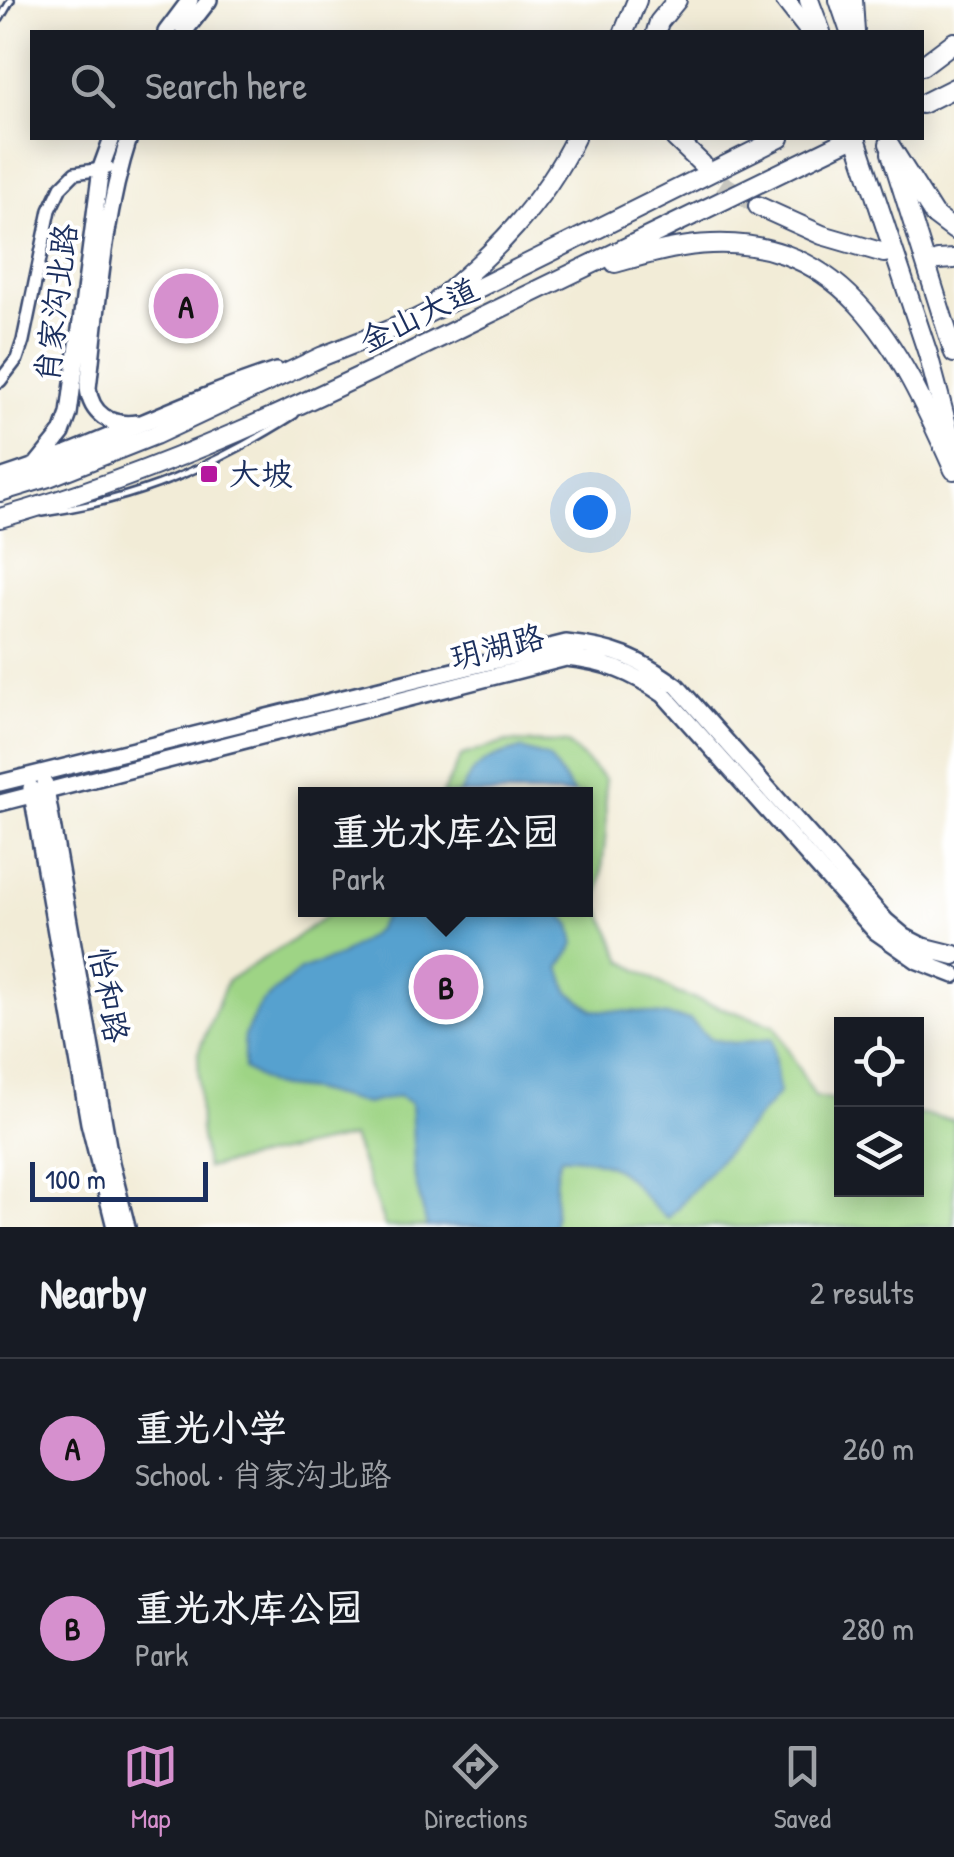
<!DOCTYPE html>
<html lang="en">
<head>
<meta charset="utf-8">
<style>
	:root { --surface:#171b24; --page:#242831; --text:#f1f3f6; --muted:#9ea1a6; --line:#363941; --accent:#d690ce }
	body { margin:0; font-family:"Patrick Hand","LXGW WenKai TC",sans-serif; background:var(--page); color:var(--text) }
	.controls { position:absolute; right:30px; bottom:30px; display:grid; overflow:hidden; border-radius:0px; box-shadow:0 5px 25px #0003 }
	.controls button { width:90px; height:90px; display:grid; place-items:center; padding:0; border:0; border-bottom:2px solid var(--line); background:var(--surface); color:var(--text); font:50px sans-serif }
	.scale { position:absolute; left:30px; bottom:25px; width:178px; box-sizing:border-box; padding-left:10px; border:5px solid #1b2f5e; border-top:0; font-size:28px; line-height:35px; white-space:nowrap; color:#1b2f5e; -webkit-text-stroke:8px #fff; paint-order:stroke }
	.you { position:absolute; left:590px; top:512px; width:35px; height:35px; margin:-25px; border:8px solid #fff; border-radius:50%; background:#1a73e8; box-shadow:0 0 0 15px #1a73e833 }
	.badge { display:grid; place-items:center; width:65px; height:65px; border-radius:50%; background:var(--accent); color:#111; font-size:32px; font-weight:700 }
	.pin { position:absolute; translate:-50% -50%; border:5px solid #fff; box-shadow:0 2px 10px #0006 }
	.popup { position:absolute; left:298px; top:787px; width:295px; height:130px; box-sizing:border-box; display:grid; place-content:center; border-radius:0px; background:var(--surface); filter:drop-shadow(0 2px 8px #0005); font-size:32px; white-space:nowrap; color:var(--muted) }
	.popup b { font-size:38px; color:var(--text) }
	.popup::after { content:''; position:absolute; left:50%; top:100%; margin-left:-20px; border:20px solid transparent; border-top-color:var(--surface) }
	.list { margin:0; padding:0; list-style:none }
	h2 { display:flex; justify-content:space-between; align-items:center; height:130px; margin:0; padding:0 40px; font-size:42px }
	h2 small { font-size:32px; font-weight:400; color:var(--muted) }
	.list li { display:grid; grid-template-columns:65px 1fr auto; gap:30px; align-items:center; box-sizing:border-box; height:180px; padding:0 40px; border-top:2px solid var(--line) }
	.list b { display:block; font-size:38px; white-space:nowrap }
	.list p { margin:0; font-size:32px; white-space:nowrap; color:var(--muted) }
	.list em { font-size:32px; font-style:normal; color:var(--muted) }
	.icon { flex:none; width:55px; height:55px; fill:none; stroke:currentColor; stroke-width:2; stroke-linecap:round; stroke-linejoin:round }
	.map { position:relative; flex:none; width:954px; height:1227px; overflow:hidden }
	.search { position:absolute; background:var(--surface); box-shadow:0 5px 25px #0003; left:30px; right:30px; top:30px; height:110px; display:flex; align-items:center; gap:25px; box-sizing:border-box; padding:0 35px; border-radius:0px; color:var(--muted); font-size:38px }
	.sheet { height:490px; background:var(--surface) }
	nav { display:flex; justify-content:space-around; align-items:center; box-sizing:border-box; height:140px; border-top:2px solid var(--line); background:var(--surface); font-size:28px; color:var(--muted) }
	nav a { display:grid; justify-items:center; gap:5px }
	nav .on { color:var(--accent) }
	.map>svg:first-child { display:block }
	.green { fill:#9ed485; stroke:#5c8272; stroke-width:2.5 }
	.water { fill:#57a1cf; stroke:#396896; stroke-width:2.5 }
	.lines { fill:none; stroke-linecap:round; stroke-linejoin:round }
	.trunk-tunnel { stroke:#c7c6bf; stroke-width:18; stroke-dasharray:18 9; stroke-linecap:butt }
	.service-casing { stroke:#3b4b70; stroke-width:10 }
	.minor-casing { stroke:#3b4b70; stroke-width:16 }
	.secondary-casing { stroke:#3b4b70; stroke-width:20 }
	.primary-casing { stroke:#3b4b70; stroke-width:22 }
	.trunk-casing { stroke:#3b4b70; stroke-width:22 }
	.service { stroke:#fff; stroke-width:5 }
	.minor { stroke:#fff; stroke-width:11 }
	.secondary { stroke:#fff; stroke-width:15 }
	.primary { stroke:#fff; stroke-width:18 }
	.trunk { stroke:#fff; stroke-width:18 }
	.poi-dot { fill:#b5179e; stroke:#fff; stroke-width:4 }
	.labels { text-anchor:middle; stroke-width:8; stroke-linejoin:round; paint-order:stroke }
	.street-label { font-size:32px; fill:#1b2f5e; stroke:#fff }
	.poi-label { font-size:32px; fill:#1b2f5e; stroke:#fff; text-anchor:start }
</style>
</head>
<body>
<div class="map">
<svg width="954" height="1227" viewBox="0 0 954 1227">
	<rect width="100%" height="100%" fill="#fff"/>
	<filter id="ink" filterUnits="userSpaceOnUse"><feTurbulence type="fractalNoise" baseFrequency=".01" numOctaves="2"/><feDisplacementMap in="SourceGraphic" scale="20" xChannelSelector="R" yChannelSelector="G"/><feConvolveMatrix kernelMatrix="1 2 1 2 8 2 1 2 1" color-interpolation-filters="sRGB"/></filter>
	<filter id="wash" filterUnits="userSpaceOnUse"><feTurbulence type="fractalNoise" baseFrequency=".0048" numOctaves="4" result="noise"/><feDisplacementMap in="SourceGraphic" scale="40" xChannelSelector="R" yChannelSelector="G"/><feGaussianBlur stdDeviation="2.25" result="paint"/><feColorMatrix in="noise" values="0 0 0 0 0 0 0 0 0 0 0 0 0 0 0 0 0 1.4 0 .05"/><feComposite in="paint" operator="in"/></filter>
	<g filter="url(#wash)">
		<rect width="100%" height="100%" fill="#f2ecd7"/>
		<path class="green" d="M 507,742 L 567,743 L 605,779 L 606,831 L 598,904 L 623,961 L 677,993 L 774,1025 L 815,1097 L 841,1102 L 842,1190 L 916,1190 L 917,1114 L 954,1120 L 954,1227 L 385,1227 L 352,1137 L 206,1168 L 200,1130 L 198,1053 L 227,981 L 290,942 L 334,910 L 586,910 L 586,794 L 442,794 L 462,755 Z"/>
		<path class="water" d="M 521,749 L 549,758 L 574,794 L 460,794 C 474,762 489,758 521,749 Z
			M 388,910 L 558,910 L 571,925 L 575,944 L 560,967 L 568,991 L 593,1010 L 642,1012 L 690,1020 L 710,1039 L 734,1043 L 772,1039 L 779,1093 L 668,1218 C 648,1206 640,1187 622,1173 C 608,1162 579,1156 561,1157 C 551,1180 558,1203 553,1227 L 427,1227 L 415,1179 L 411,1103 L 398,1096 L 366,1104 L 311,1090 L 272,1086 L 244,1069 L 244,1036 L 261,1003 L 300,970 L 340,956 L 376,931 Z"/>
	</g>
	<g filter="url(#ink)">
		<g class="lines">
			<path class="trunk-tunnel" d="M 702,164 L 718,181 L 758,206"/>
			<defs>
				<path id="service" d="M 0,19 L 11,0
					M 43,513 C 138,500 214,466 295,415"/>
				<path id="minor" d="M 0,381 L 17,359 L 23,341 L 50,210 L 61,187 L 75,173 L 108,168"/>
				<path id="secondary" d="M 166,32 L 190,0
					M 184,32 L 209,0
					M 129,138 C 103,218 98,304 88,388 C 91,414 110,427 137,423
					M 37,464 L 62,433 L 69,414 L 101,168 L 112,138
					M 0,478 C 94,448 182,401 276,371
					M 0,783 L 566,643 C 614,648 638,658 677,686 L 886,921 L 905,937 L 936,953
					M 45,784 L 111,1163 L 127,1227
					M 31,788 L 89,1123 L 115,1227
					M 0,803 L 566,658 C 605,662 632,672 664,695 L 875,931 L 918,961 L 954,975"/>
				<path id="primary" d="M 809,0 L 821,32
					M 839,0 L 850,32
					M 856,138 L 928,354 L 954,451
					M 891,153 L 954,353
					M 926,948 L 954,955"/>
				<path id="trunk" d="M 785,0 L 810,32
					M 853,0 L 855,32
					M 624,32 L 637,0
					M 656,32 L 659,22 L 677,0
					M 922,66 L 954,42
					M 922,104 L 954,88
					M 675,138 L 702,164
					M 889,144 L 934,215 L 954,230
					M 758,206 L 822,235 L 884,253
					M 938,260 L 954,259
					M 615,263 C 637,257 660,250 682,247 C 842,222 900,349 954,470
					M 438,300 C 494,253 543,204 575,138
					M 0,492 L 49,477 L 155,435 L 323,356 L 414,320 L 780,138
					M 0,518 C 164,472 317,398 470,323 C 597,261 725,200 852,138"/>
			</defs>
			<use href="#service" class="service-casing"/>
			<use href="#minor" class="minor-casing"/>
			<use href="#secondary" class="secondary-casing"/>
			<use href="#primary" class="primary-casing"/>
			<use href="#trunk" class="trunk-casing"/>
			<use href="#service" class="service"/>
			<use href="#minor" class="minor"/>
			<use href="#secondary" class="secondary"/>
			<use href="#primary" class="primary"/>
			<use href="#trunk" class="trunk"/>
		</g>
	</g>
	<rect class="poi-dot" x="199" y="464" width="20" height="20" rx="5"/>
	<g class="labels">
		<g class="street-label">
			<text transform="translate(56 303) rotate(-83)" y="11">肖家沟北路</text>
			<text transform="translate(419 315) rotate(-26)" y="11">金山大道</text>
			<text transform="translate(497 647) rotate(-14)" y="11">玥湖路</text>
			<text transform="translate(109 995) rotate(80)" y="11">怡和路</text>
		</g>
		<g class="poi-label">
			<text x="229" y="485">大坡</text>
		</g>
	</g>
</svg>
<div class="controls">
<button><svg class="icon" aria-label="locate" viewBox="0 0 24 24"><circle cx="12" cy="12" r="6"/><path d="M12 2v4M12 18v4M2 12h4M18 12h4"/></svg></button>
<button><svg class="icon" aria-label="layers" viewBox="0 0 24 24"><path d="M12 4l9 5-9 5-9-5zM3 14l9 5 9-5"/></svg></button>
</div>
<div class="scale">100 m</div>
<div class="you"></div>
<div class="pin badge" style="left:186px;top:306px">A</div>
<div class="pin badge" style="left:446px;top:987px">B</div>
<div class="popup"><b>重光水库公园</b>Park</div>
<div class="search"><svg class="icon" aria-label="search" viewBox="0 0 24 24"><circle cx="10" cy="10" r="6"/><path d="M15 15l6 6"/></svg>Search here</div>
</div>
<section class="sheet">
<h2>Nearby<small>2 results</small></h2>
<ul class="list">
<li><span class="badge">A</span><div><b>重光小学</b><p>School · 肖家沟北路</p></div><em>260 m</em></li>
<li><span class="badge">B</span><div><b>重光水库公园</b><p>Park</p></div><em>280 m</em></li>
</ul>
</section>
<nav>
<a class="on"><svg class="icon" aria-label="map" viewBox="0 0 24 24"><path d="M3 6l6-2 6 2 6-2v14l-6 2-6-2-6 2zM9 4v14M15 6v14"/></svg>Map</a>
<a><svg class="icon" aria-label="directions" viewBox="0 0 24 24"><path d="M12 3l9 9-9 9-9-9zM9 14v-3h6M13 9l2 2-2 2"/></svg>Directions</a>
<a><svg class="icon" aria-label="saved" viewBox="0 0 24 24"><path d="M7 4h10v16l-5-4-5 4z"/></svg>Saved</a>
</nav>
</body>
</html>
